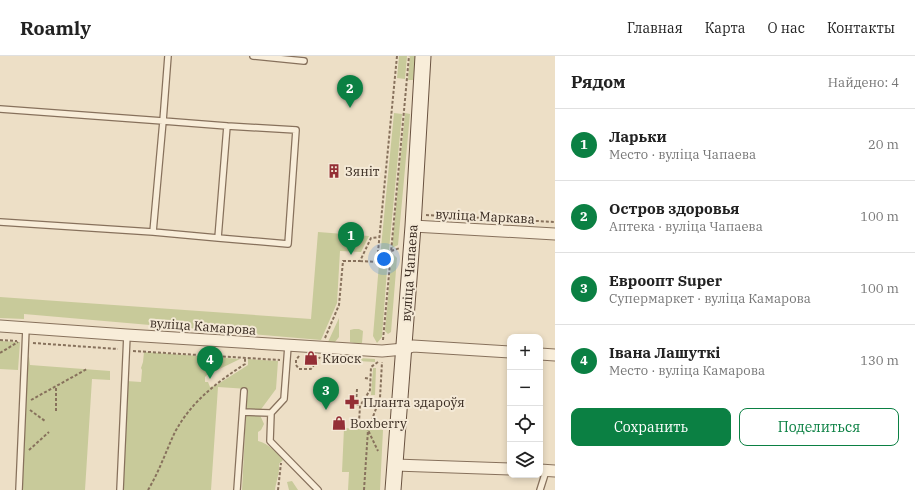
<!DOCTYPE html>
<html lang="ru">
<head>
<meta charset="utf-8">
<style>
	:root { --surface:#fff; --page:#f6f6f6; --text:#222; --muted:#767676; --line:#e0e0e0; --accent:#0b8043 }
	body { margin:0; font-family:"IBM Plex Serif",serif; background:var(--page); color:var(--text) }
	.controls { position:absolute; right:12px; bottom:12px; display:grid; overflow:hidden; border-radius:8px; box-shadow:0 2px 6px #0003 }
	.controls button { width:36px; height:36px; display:grid; place-items:center; padding:0; border:0; border-bottom:1px solid var(--line); background:var(--surface); color:var(--text); font:20px sans-serif }
	.you { position:absolute; left:384px; top:203px; width:14px; height:14px; margin:-10px; border:3px solid #fff; border-radius:50%; background:#1a73e8; box-shadow:0 0 0 6px #1a73e833 }
	.badge { display:grid; place-items:center; width:26px; height:26px; border-radius:50%; background:var(--accent); color:#fff; font-size:13px; font-weight:700 }
	.pin { position:absolute; translate:-50% -33px; filter:drop-shadow(0 1px 2px #0008) }
	.pin::after { content:''; position:absolute; top:21px; width:14px; height:12px; background:inherit; clip-path:polygon(0 0,100% 0,50% 100%) }
	.list { margin:0; padding:0; list-style:none }
	h2 { display:flex; justify-content:space-between; align-items:center; height:52px; margin:0; padding:0 16px; font-size:17px }
	h2 small { font-size:13px; font-weight:400; color:var(--muted) }
	.list li { display:grid; grid-template-columns:26px 1fr auto; gap:12px; align-items:center; box-sizing:border-box; height:72px; padding:0 16px; border-top:1px solid var(--line) }
	.list b { display:block; font-size:15px; white-space:nowrap }
	.list p { margin:0; font-size:13px; white-space:nowrap; color:var(--muted) }
	.list em { font-size:13px; font-style:normal; color:var(--muted) }
	.actions { display:flex; gap:8px; padding:12px 16px }
	.actions a { flex:1; padding:9px 0; border:1px solid var(--accent); border-radius:8px; text-align:center; font-size:14px; color:var(--accent) }
	.actions .main { background:var(--accent); color:#fff }
	.icon { flex:none; width:22px; height:22px; fill:none; stroke:currentColor; stroke-width:2; stroke-linecap:round; stroke-linejoin:round }
	.map { position:relative; flex:none; width:555px; height:434px; overflow:hidden }
	header { display:flex; align-items:center; gap:24px; box-sizing:border-box; height:56px; padding:0 20px; background:var(--surface); border-bottom:1px solid var(--line) }
	header strong { font-size:19px }
	nav { display:flex; gap:22px; margin-inline-start:auto; font-size:14px }
	main { display:flex }
	aside { flex:1; background:var(--surface) }
	.map>svg:first-child { display:block }
	.green { fill:#c8ca9a }
	.lines { fill:none; stroke-linecap:round; stroke-linejoin:round }
	.lane-casing { stroke:#87715c; stroke-width:8 }
	.street-casing { stroke:#87715c; stroke-width:13 }
	.secondary-casing { stroke:#695240; stroke-width:17 }
	.path { stroke:#87715c; stroke-width:2; stroke-dasharray:3 2; stroke-linecap:butt }
	.lane { stroke:#f8edd9; stroke-width:5.5 }
	.street { stroke:#f8edd9; stroke-width:11 }
	.secondary { stroke:#f8edd9; stroke-width:15 }
	.labels { text-anchor:middle; stroke-width:4; stroke-linejoin:round; paint-order:stroke }
	.poi-label { font-size:13px; fill:#382a20; stroke:#f4e9d6; text-anchor:start }
	.street-label { font-size:13px; fill:#382a20; stroke:#f4e9d6 }
</style>
</head>
<body>
<header>
<strong>Roamly</strong>
<nav><a>Главная</a><a>Карта</a><a>О нас</a><a>Контакты</a></nav>
</header>
<main>
<div class="map">
<svg width="555" height="434" viewBox="0 0 555 434">
	<rect width="100%" height="100%" fill="#eddfc6"/>
	<path class="green" d="M 399,0 L 407,0 L 405,23 L 397,22 Z
		M 410,0 L 416,0 L 413,24 L 408,24 Z
		M 394,57 L 402,58 L 389,194 L 380,202 Z
		M 405,57 L 410,58 L 398,189 L 392,192 Z
		M 318,176 L 369,180 L 361,196 L 340,195 L 337,247 L 321,284 L 24,258 L 24,263 L 0,262 L 0,241 L 311,263 Z
		M 392,197 L 397,202 L 391,276 L 388,278 L 385,275 Z
		M 388,200 L 382,281 L 377,287 L 373,280 L 379,208 Z
		M 339,262 L 339,281 L 335,286 L 328,286 Z
		M 354,273 L 359,273 L 363,275 L 362,287 L 359,288 L 350,286 L 350,274 Z
		M 0,285 L 20,286 L 18,314 L 0,313 Z
		M 144,296 L 240,303 L 207,319 L 205,321 L 205,326 L 208,326 L 210,331 L 215,330 L 248,309 L 248,303 L 278,305 L 276,333 L 259,356 L 246,355 L 248,333 L 218,331 L 211,434 L 122,434 L 126,325 L 141,326 L 142,314 L 141,312 L 143,306 Z
		M 25,299 L 29,301 L 30,309 L 110,315 L 110,324 L 92,323 L 85,434 L 21,434 Z
		M 326,300 L 375,303 L 375,306 L 322,303 Z
		M 373,312 L 376,312 L 375,339 L 371,339 Z
		M 246,357 L 260,359 L 264,368 L 261,374 L 258,376 L 258,385 C 269,388 276,396 283,404 L 279,408 C 280,416 276,426 275,434 L 242,434 Z
		M 344,372 L 383,374 L 380,434 L 348,434 L 349,416 L 342,416 Z
		M 292,425 L 298,434 L 289,434 L 287,426 Z"/>
	<g class="lines">
		<defs>
			<path id="lane" d="M 253,0 L 304,5
				M 0,53 L 163,65 L 153,176 L 0,166
				M 153,176 L 218,182 L 227,70 L 163,65 L 168,0
				M 218,182 L 288,188 L 296,74 L 227,70
				M 288,290 L 284,343 L 271,357 L 270,385 L 318,434
				M 243,356 L 271,357
				M 19,434 L 26,272
				M 120,434 L 127,279
				M 237,434 L 244,335
				M 540,434 L 546,415"/>
			<path id="street" d="M 413,170 L 555,178
				M 0,270 L 127,279 L 382,295 L 404,293 L 413,290 L 510,296
				M 540,298 L 555,299
				M 395,409 L 510,413
				M 540,414 L 555,415"/>
			<path id="secondary" d="M 393,434 L 413,170 L 423,0"/>
		</defs>
		<use href="#lane" class="lane-casing"/>
		<use href="#street" class="street-casing"/>
		<use href="#secondary" class="secondary-casing"/>
		<path class="path" d="M 397,0 L 377,206 L 391,195 L 400,192
			M 426,159 L 555,166
			M 360,205 L 377,206
			M 325,282 L 339,249 L 343,205 L 360,205 L 371,182 L 380,181
			M 0,284 L 17,285
			M 383,284 L 409,0
			M 33,287 L 118,293
			M 133,295 L 280,304
			M 0,297 L 18,286
			M 299,300 L 296,304 L 296,309 L 299,313 L 311,313 L 320,301
			M 378,306 L 371,311 L 370,334 L 360,350 L 359,366 L 368,374 L 378,395
			M 365,322 L 370,323
			M 357,333 L 356,348 L 359,349
			M 31,344 L 87,313
			M 30,354 L 45,365
			M 56,355 L 56,330
			M 29,394 L 49,376
			M 148,434 C 159,416 166,395 175,376 C 192,345 216,327 245,308 L 245,302
			M 278,434 L 281,407
			M 364,434 L 368,374 L 380,342 L 382,306"/>
		<use href="#lane" class="lane"/>
		<use href="#street" class="street"/>
		<use href="#secondary" class="secondary"/>
	</g>
	<defs>
		<symbol id="building-bare" viewBox="-9 -9 18 18"><path d="M-4-6H4V6H1V3H-1V6H-4ZM-2.5-4.3h1.7v1.8h-1.7ZM.8-4.3h1.7v1.8H.8ZM-2.5-1h1.7V.8h-1.7ZM.8-1h1.7V.8H.8Z" fill="#942f36" stroke="#f4e9d6" stroke-width="2.5" paint-order="stroke"/></symbol>
		<symbol id="shop-bare" viewBox="-9 -9 18 18"><path d="M-5-2.5h2.3a2.7 3.5 0 0 1 5.4 0H5L5.5 6h-11ZM-1.5-2.5h3a1.5 2.3 0 0 0-3 0Z" fill="#942f36" stroke="#f4e9d6" stroke-width="2.5" paint-order="stroke"/></symbol>
		<symbol id="pharmacy-bare" viewBox="-9 -9 18 18"><path d="M-2-6h4v4h4v4h-4v4h-4v-4h-4v-4h4Z" fill="#942f36" stroke="#f4e9d6" stroke-width="2.5" paint-order="stroke"/></symbol>
	</defs>
	<g fill-rule="evenodd">
		<use href="#building-bare" x="324" y="105" width="20" height="20"/>
		<use href="#shop-bare" x="301" y="292" width="20" height="20"/>
		<use href="#pharmacy-bare" x="342" y="336" width="20" height="20"/>
		<use href="#shop-bare" x="329" y="357" width="20" height="20"/>
	</g>
	<g class="labels">
		<g class="poi-label">
			<text x="345" y="120">Зяніт</text>
			<text x="322" y="307">Киоск</text>
			<text x="363" y="351">Планта здароўя</text>
			<text x="350" y="372">Boxberry</text>
		</g>
		<g class="street-label">
			<text transform="translate(485 160) rotate(3)" y="5">вуліца Маркава</text>
			<text transform="translate(409 217) rotate(-86)" y="5">вуліца Чапаева</text>
			<text transform="translate(203 270) rotate(4)" y="5">вуліца Камарова</text>
		</g>
	</g>
</svg>
<div class="controls">
<button>+</button>
<button>−</button>
<button><svg class="icon" aria-label="locate" viewBox="0 0 24 24"><circle cx="12" cy="12" r="6"/><path d="M12 2v4M12 18v4M2 12h4M18 12h4"/></svg></button>
<button><svg class="icon" aria-label="layers" viewBox="0 0 24 24"><path d="M12 4l9 5-9 5-9-5zM3 14l9 5 9-5"/></svg></button>
</div>
<div class="you"></div>
<div class="pin badge" style="left:351px;top:199px">1</div>
<div class="pin badge" style="left:350px;top:52px">2</div>
<div class="pin badge" style="left:326px;top:354px">3</div>
<div class="pin badge" style="left:210px;top:323px">4</div>
</div>
<aside>
<h2>Рядом<small>Найдено: 4</small></h2>
<ul class="list">
<li><span class="badge">1</span><div><b>Ларьки</b><p>Место · вуліца Чапаева</p></div><em>20 m</em></li>
<li><span class="badge">2</span><div><b>Остров здоровья</b><p>Аптека · вуліца Чапаева</p></div><em>100 m</em></li>
<li><span class="badge">3</span><div><b>Евроопт Super</b><p>Супермаркет · вуліца Камарова</p></div><em>100 m</em></li>
<li><span class="badge">4</span><div><b>Івана Лашуткі</b><p>Место · вуліца Камарова</p></div><em>130 m</em></li>
</ul>
<div class="actions"><a class="main">Сохранить</a><a>Поделиться</a></div>
</aside>
</main>
</body>
</html>
